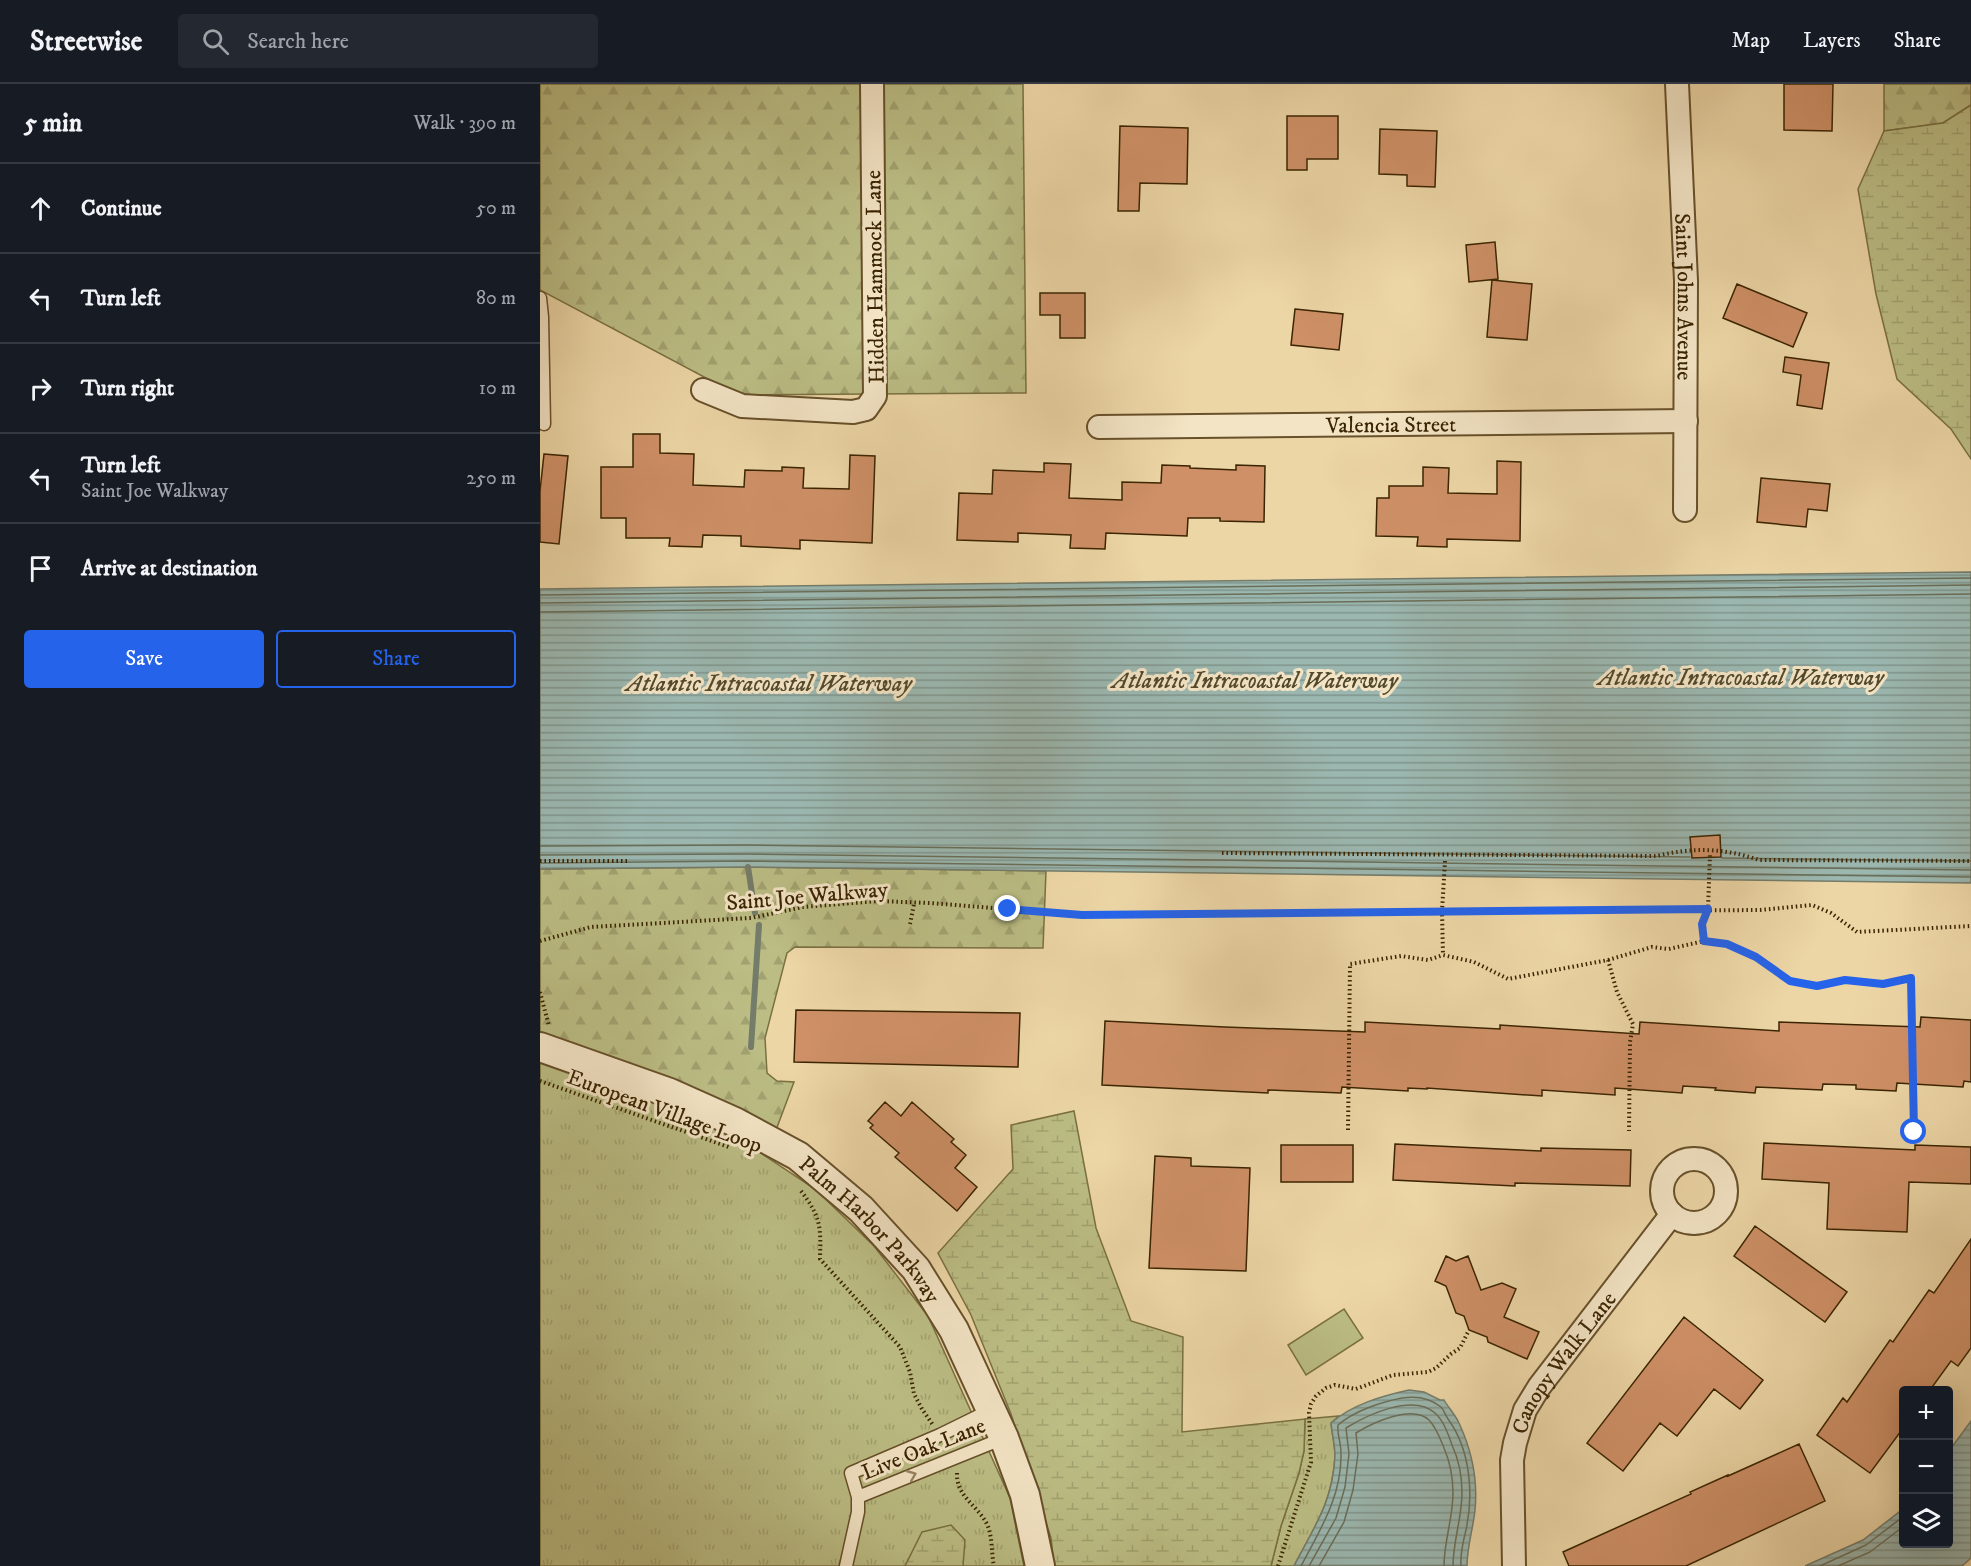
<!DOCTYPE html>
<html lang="en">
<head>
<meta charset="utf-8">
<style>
	:root { --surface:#171b24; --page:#242831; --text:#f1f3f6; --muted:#9ea1a6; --line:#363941; --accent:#2563eb }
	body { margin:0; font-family:"IM FELL DW Pica",serif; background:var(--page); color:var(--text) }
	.controls { position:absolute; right:18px; bottom:18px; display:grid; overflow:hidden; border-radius:6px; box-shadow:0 6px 24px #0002 }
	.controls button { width:54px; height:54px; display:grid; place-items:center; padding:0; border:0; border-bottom:2px solid var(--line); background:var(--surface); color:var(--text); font:30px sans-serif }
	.stop { position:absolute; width:18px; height:18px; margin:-14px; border:4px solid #2563eb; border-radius:50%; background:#fff }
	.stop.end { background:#2563eb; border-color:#fff; box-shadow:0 2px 6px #0008 }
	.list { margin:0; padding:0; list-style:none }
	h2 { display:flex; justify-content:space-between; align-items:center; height:78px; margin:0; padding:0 24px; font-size:26px }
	h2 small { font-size:20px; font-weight:400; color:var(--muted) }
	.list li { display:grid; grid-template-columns:39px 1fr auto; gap:18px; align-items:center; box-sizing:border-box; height:90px; padding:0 24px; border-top:2px solid var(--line) }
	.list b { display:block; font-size:22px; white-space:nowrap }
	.list p { margin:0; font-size:20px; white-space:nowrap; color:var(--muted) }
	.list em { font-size:20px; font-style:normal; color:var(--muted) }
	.actions { display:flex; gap:12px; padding:18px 24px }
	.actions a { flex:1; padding:14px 0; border:2px solid var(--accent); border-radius:6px; text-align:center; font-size:21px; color:var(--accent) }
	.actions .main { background:var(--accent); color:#fff }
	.icon { flex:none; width:33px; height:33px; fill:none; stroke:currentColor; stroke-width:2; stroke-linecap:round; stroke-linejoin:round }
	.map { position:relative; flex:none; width:1431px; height:1482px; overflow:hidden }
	header { display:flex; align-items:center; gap:36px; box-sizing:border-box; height:84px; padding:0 30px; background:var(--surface); border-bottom:2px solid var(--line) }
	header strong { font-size:28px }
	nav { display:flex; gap:33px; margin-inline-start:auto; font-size:21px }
	.search { width:420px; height:54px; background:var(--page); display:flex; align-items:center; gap:15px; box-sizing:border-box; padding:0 21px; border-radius:6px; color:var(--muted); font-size:22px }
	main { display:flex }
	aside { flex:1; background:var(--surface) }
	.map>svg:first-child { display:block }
	.grass { fill:url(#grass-tufts); stroke:#7a7042; stroke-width:1.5 }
	.forest { fill:url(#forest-firs); stroke:#7a7042; stroke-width:1.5 }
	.wetland { fill:url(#wetland-marsh); stroke:#7a7042; stroke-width:1.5 }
	.green { fill:#bbbd84; stroke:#7a7042; stroke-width:1.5 }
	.water { fill:url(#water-rules); stroke:#747c6a; stroke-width:1.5 }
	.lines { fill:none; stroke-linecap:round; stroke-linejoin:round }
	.shore { stroke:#6a6e58; stroke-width:1.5 }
	.stream { stroke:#747c6a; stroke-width:6 }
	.building { fill:#cf9067; stroke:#3a2401; stroke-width:1.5 }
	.service-casing { stroke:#67502a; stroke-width:15 }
	.minor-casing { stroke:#67502a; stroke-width:26 }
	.tertiary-casing { stroke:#67502a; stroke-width:32 }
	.path { stroke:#3a2401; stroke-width:4; stroke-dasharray:1.5 3; stroke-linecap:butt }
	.service { stroke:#f3e4c5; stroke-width:12 }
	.minor { stroke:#f3e4c5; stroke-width:22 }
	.tertiary { stroke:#f3e4c5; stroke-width:28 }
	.oneway { stroke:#968463 }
	.route { stroke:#2563eb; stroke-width:8 }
	.labels { text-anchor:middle; stroke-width:6; stroke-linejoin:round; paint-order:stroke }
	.street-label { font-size:22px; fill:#3a2401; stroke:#f3e4c5 }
	.water-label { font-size:24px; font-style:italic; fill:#52492d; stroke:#f3e4c5 }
</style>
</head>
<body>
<header>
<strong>Streetwise</strong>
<div class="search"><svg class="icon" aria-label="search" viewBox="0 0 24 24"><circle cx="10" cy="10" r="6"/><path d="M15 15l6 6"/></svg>Search here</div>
<nav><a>Map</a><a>Layers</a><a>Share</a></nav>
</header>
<main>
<aside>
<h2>5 min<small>Walk · 390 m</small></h2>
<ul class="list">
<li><svg class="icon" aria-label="ahead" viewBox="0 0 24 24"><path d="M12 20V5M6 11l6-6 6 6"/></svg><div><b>Continue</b></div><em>50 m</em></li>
<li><svg class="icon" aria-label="left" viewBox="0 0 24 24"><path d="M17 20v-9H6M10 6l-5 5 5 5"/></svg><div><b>Turn left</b></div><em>80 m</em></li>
<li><svg class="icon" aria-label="right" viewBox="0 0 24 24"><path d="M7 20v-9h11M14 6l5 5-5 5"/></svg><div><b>Turn right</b></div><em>10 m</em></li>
<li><svg class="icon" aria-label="left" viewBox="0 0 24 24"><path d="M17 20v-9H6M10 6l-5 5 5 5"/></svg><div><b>Turn left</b><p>Saint Joe Walkway</p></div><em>250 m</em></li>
<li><svg class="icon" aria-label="arrive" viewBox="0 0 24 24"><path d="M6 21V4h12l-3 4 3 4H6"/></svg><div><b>Arrive at destination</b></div></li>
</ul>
<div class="actions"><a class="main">Save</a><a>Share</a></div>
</aside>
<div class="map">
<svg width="1431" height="1482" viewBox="0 0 1431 1482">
	<defs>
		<pattern id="grass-tufts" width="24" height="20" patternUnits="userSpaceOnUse" patternTransform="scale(1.5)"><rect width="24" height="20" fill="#bbbd84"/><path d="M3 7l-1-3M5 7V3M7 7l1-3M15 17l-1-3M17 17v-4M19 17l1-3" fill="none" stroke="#a2a270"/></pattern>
		<pattern id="forest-firs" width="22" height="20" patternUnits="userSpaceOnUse" patternTransform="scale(1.5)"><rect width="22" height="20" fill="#bbbd84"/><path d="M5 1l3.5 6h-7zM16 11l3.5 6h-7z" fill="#a2a270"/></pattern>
		<pattern id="wetland-marsh" width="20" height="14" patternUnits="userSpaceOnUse" patternTransform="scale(1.5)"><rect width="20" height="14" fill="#bbbd84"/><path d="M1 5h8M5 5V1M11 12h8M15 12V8" fill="none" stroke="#a2a270"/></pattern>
		<pattern id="water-rules" width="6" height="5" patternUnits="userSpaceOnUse" patternTransform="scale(1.5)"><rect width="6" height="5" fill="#9bb7b0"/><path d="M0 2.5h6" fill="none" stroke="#7f958d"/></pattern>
	</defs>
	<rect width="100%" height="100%" fill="#edd6a6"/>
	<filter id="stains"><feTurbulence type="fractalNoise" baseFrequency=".00333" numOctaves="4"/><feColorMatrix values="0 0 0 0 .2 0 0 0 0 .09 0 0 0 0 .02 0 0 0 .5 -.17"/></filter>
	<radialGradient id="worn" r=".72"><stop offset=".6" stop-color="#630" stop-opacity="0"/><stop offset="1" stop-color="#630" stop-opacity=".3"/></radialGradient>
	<path class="grass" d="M 0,976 L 93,1008 L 195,1052 L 275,1105 L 334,1162 L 388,1232 L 470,1414 L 484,1482 L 0,1482 Z
		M 799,1332 L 791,1339 C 792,1350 795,1361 795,1372 C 792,1419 775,1442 754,1482 L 731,1482 L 741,1442 L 759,1389 L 764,1367 L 765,1335 Z"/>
	<path class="forest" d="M 0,0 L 483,0 L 486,309 L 198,311 L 0,206 Z
		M 1344,0 L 1431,0 L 1431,21 L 1403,39 L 1344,47 Z
		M 208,783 L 506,787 L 503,864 L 255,863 L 247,869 L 225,954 L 227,989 L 237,997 L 254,998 L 236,1046 L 0,953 L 0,785 Z"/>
	<path class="wetland" d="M 1431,21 L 1431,375 L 1411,345 L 1357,295 L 1336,210 L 1318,105 L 1344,47 L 1403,39 Z
		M 534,1027 L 556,1144 L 591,1237 L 643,1253 L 642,1348 L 765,1335 L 764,1367 L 759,1389 L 741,1442 L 731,1482 L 514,1482 L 511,1454 L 471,1330 L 431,1231 L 398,1169 L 473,1085 L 471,1041 Z
		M 411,1441 L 425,1456 L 423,1482 L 365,1482 L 382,1448 Z"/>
	<path class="green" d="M 804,1225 L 823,1254 L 766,1291 L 748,1261 Z"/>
	<path class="water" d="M 1431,488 L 1431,799 L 208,783 L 0,785 L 0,505 Z
		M 869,1306 L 884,1308 L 900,1316 L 904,1316 C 908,1323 916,1332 919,1339 C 932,1367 938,1395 935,1426 C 933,1445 927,1463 927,1482 L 754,1482 C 774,1443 793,1418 795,1372 C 795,1361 792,1349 791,1339 C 813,1320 842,1312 869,1306 Z
		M 1431,1337 L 1431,1474 L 1422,1482 L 1265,1482 L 1323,1456 L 1363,1425 L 1364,1460 L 1408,1460 L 1409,1367 Z"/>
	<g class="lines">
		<path class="shore" d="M 0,511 L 1431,494
			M 0,519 L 1431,501
			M 0,528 L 1431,510
			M 0,762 L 209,761 L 1150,773
			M 0,771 L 208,770 L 1431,786
			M 1182,774 L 1431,777
			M 0,779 L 208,777 L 1431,793
			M 761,1482 C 780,1446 802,1412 801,1369 C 801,1359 797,1350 798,1341 C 814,1327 841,1318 862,1314 C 875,1312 890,1314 901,1323 C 904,1326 905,1331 908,1335 C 930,1365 934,1409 926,1446 C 923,1458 920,1469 921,1482
			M 769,1482 L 796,1434 L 805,1403 L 809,1370 L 806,1344 C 827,1331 873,1309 895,1329 C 904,1337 908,1350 912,1361 C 919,1376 922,1392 922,1409 C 922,1434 913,1457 913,1482
			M 779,1482 L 804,1438 L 813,1406 L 818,1370 L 816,1349 C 832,1339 872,1320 889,1336 C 896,1343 900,1354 904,1364 C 910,1378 913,1393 913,1409 C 913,1434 904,1457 904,1482
			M 1280,1482 L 1326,1461 L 1364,1432
			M 1298,1482 L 1330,1468 L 1364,1442"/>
		<path class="stream" d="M 208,783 L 215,829
			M 211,963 L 219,841"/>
	</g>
	<path class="building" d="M 1244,0 L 1293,0 L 1292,47 L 1244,46 Z
		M 747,32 L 798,32 L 798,75 L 767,75 L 767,86 L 747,86 Z
		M 580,42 L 648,44 L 647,100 L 600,99 L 599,127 L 578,127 Z
		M 840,45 L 897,47 L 895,103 L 867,102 L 867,91 L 839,90 Z
		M 955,158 L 958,195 L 929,198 L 926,161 Z
		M 952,196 L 992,200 L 987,256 L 947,253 Z
		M 1197,200 L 1267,229 L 1253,263 L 1183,234 Z
		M 500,209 L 545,209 L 545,254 L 520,254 L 520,231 L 500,231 Z
		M 755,225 L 803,230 L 799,266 L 751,261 Z
		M 1245,273 L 1289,279 L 1282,325 L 1257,321 L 1261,291 L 1243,288 Z
		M 93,350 L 120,350 L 120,369 L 154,370 L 153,401 L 204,403 L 205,386 L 242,387 L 242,383 L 264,384 L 263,404 L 309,405 L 310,371 L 335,372 L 332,459 L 260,456 L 260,465 L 201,462 L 201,452 L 163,451 L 162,463 L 129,462 L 130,454 L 86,454 L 86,434 L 61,434 L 61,383 L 93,383 Z
		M 4,370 L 28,372 L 19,460 L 0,458 L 0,407 Z
		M 957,377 L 981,378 L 980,457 L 907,455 L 907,463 L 877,462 L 878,453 L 836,452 L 837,414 L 849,414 L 849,402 L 883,402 L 883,383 L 909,384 L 908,409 L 957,410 Z
		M 504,379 L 531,380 L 529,414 L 582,416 L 582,398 L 621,399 L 622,381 L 650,382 L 650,384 L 696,386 L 696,381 L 725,382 L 724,438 L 680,437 L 680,434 L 648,434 L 647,452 L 566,449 L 565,465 L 530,464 L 531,451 L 478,449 L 478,458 L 417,456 L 419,409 L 452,410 L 453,386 L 504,388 Z
		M 1221,394 L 1290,400 L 1287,427 L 1268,425 L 1266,443 L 1217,438 Z
		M 1180,751 L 1181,773 L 1152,774 L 1150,753 Z
		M 256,926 L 480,929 L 478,983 L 254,978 Z
		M 1381,933 L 1431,936 L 1431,998 L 1424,997 L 1423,1003 L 1357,999 L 1356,1007 L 1316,1005 L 1316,1001 L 1283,1000 L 1282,1006 L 1216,1003 L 1215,1009 L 1175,1006 L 1176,1004 L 1143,1002 L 1142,1009 L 1075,1004 L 1075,1011 L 1002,1006 L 1002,1012 L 887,1004 L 887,1005 L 868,1004 L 868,1007 L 802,1003 L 801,1009 L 728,1006 L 728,1009 L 562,1001 L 565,937 L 685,943 L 825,948 L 825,938 L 960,945 L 960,941 L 1099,950 L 1100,938 L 1239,947 L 1239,938 L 1380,943 Z
		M 345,1018 L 361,1032 L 372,1018 L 414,1055 L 411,1058 L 426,1071 L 415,1084 L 437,1103 L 417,1127 L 355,1073 L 359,1069 L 330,1044 L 333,1041 L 328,1037 Z
		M 1224,1059 L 1375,1066 L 1375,1061 L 1431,1063 L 1431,1100 L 1369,1098 L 1367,1148 L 1287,1145 L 1289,1099 L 1222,1095 Z
		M 855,1060 L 1001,1067 L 1001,1064 L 1091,1066 L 1090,1102 L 975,1099 L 975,1102 L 853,1096 Z
		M 741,1061 L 813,1061 L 813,1098 L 741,1098 Z
		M 615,1072 L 651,1074 L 651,1082 L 710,1084 L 706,1187 L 609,1184 Z
		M 1215,1142 L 1307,1208 L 1285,1238 L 1194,1172 Z
		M 1431,1155 L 1431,1264 L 1418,1282 L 1411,1277 L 1390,1306 L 1364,1306 L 1364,1343 L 1330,1389 L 1277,1351 L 1303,1314 L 1307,1318 L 1350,1256 L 1353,1258 L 1389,1206 L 1394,1209 Z
		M 906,1172 L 916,1177 L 928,1172 L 941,1206 L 962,1199 L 976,1205 L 964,1233 L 999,1248 L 987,1275 L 948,1258 L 947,1253 L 929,1246 L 924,1232 L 916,1229 L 906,1202 L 895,1197 Z
		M 1144,1233 L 1223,1296 L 1200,1325 L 1174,1305 L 1137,1352 L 1120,1339 L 1083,1387 L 1047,1359 Z
		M 1259,1360 L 1285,1417 L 1146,1482 L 1029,1482 L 1023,1468 L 1151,1410 L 1150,1408 L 1188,1391 L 1188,1392 Z"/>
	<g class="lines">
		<defs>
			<path id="service" d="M 0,214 L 2,233 L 4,340
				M 318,1413 L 464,1354
				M 306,1482 L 318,1428 L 318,1413 L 311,1389 L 400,1351 L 453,1325"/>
			<g id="minor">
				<path id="s1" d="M 1137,0 L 1146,197 L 1145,426"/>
				<path d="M 163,306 L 202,322 L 313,328 L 326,325 L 335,312 L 332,0"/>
				<path id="s2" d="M 559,343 L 1146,337"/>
				<circle cx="1154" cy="1107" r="32"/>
				<path id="s3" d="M 974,1482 L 972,1376 L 975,1359 L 985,1326 L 999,1303 L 1132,1130"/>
			</g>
			<g id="tertiary">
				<path id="s4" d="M 0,963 L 130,1009 L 195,1038 L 258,1072 L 321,1125 L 376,1185 L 414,1246 L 464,1354 L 485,1411 L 500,1482"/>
			</g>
		</defs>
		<use href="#service" class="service-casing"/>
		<use href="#minor" class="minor-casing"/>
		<use href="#tertiary" class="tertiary-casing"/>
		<path class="path" d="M 682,769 L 1117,772 C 1153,763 1184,764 1219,776 L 1431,777
			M 0,777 L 87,777
			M 905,777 L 902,827 L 903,871 L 934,878 L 968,895 L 1068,876 L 1077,908 L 1093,940 L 1090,958 L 1089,1047
			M 370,840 L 374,820
			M 0,857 L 51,843 L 211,834 L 263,823 L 338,817 L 390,819 L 542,831 L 1220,826 L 1272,821 L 1291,829 L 1317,848 L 1431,842
			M 1164,857 L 1187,860 L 1216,874 L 1250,897 L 1277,901 L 1305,896 L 1343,900 L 1371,894 L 1374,1048
			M 1068,876 L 1112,863 L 1129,865 L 1164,857 L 1162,840 L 1168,825 L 1170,771
			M 0,908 L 9,942
			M 0,997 L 189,1063
			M 808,1046 L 810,880 L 861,872 L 888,876 L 903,871
			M 261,1107 C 281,1133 281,1143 280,1175 L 360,1263 L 370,1288 L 374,1310 L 382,1325 L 393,1341
			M 417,1389 C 416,1412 437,1421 447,1440 C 453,1454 451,1468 454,1482
			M 738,1482 L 771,1378 L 769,1329 L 771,1320 L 776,1312 L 786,1304 L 795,1301 L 816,1305 L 853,1291 L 888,1288 L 896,1284 L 911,1270 L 920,1264 L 929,1246"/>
		<use href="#service" class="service"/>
		<use href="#minor" class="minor"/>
		<use href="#tertiary" class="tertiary"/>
	</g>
	<defs><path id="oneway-chevron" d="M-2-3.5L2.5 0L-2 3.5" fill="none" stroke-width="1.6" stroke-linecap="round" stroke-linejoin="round" transform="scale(1.5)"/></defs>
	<use class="oneway" href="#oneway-chevron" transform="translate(372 1391) rotate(-22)"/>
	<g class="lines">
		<path class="route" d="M 468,825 L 542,831 L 1168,825 L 1162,840 L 1164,857 L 1187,860 L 1216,873 L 1250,897 L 1277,902 L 1305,896 L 1343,900 L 1371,894 L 1374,1048"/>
	</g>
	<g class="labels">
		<g class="street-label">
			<text transform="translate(334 193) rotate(-91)" y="8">Hidden Hammock Lane</text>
			<text dy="8" stroke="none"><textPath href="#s1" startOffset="213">Saint Johns Avenue</textPath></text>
			<text dy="8" stroke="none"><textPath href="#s2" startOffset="292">Valencia Street</textPath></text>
			<text transform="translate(267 811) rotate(-5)" y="8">Saint Joe Walkway</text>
			<text transform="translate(125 1026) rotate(20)" y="8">European Village Loop</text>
			<text dy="8" stroke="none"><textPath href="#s4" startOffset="384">Palm Harbor Parkway</textPath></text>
			<text dy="8" stroke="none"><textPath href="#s3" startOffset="218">Canopy Walk Lane</textPath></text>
			<text transform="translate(383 1364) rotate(-22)" y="8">Live Oak Lane</text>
		</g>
		<g class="water-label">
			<text x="1201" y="601">Atlantic Intracoastal Waterway</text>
			<text x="715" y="604">Atlantic Intracoastal Waterway</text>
			<text x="229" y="607">Atlantic Intracoastal Waterway</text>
		</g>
	</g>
	<rect width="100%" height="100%" filter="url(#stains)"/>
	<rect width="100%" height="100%" fill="url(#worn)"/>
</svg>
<div class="controls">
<button>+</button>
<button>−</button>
<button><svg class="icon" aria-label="layers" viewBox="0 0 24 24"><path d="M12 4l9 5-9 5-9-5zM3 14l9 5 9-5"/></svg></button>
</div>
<div class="stop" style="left:1374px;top:1048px"></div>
<div class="stop end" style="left:468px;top:825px"></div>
</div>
</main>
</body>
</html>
